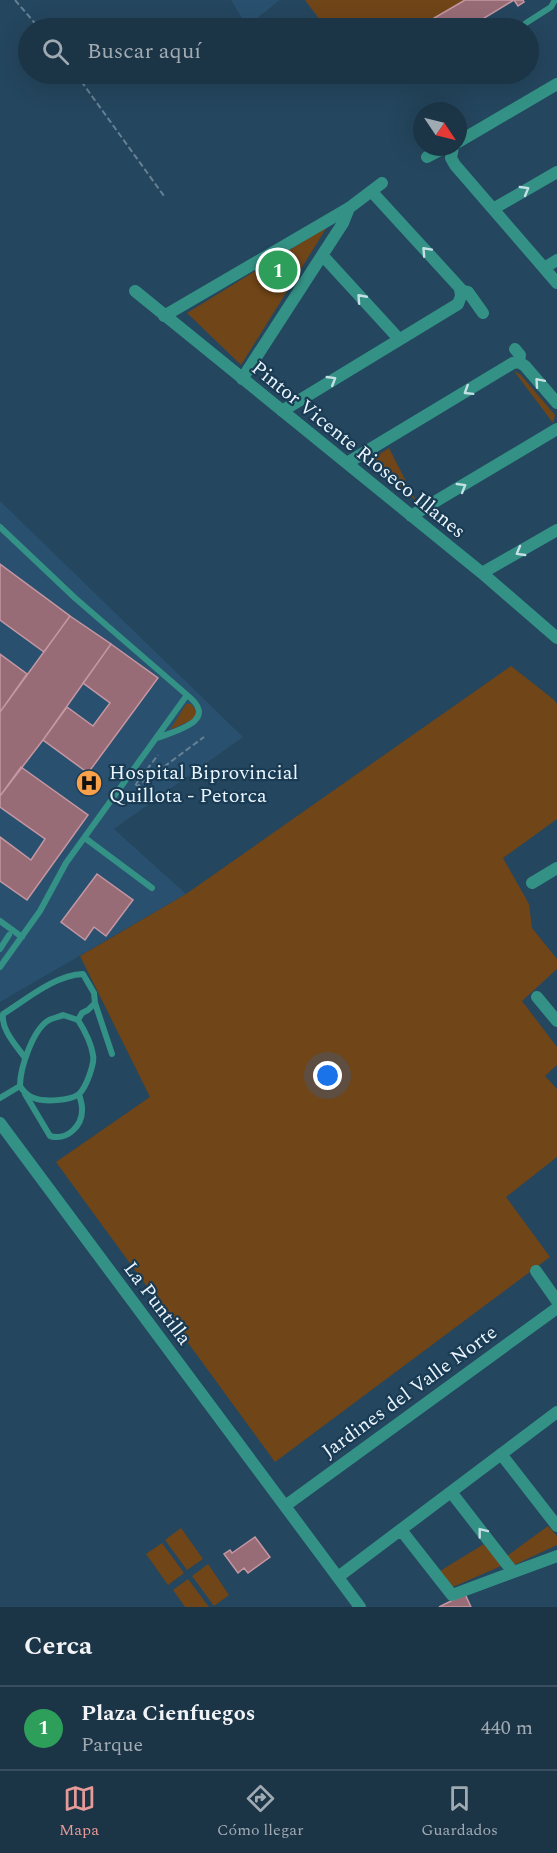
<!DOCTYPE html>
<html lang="es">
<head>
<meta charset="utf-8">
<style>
	:root { --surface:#1b3446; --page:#283f51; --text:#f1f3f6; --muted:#a0aab3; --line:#394f5f; --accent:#e69b98 }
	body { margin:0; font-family:Spectral,serif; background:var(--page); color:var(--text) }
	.compass { position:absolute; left:413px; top:102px; width:54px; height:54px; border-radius:50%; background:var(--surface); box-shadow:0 6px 24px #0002; rotate:125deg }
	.you { position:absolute; left:328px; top:1076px; width:21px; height:21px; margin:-15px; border:4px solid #fff; border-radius:50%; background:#1a73e8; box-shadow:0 0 0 9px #1a73e833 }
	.badge { display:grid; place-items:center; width:39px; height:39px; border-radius:50%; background:var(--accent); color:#fff; font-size:20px; font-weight:700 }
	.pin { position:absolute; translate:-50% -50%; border:3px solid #fff; box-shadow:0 2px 6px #0006 }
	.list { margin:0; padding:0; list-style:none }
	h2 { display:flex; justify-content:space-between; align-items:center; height:78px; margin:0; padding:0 24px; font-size:26px }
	h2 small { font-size:20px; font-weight:400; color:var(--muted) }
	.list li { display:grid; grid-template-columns:39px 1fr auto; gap:18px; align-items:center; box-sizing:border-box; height:84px; padding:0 24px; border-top:2px solid var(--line) }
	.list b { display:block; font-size:22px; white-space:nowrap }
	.list p { margin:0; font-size:20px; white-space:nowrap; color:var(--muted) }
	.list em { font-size:20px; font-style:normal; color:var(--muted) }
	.icon { flex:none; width:33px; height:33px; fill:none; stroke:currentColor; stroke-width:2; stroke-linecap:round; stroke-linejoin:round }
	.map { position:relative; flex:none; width:557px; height:1607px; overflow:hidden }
	.search { position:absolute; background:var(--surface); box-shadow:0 6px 24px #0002; left:18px; right:18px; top:18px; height:66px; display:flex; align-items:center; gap:15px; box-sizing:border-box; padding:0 21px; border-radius:33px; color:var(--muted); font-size:22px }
	.sheet { height:162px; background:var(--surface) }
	nav { display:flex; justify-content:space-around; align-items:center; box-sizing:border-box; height:84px; border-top:2px solid var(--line); background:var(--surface); font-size:16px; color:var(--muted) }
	nav a { display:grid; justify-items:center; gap:3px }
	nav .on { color:var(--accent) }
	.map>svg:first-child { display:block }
	.built { fill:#29516f }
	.green { fill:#704518 }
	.building { fill:#986c77; stroke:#c597a2; stroke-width:1.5 }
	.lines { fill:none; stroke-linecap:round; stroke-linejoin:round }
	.path { stroke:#668093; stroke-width:2; stroke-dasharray:6 3; stroke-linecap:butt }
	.lane { stroke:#339285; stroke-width:6 }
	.street { stroke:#339285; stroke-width:12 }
	.oneway { stroke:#c5e0e5 }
	.labels { text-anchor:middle; stroke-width:4.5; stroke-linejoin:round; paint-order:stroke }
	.street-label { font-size:20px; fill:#e9f4fd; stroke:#193b53 }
	.poi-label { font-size:20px; fill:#e9f4fd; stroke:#193b53; text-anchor:start }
</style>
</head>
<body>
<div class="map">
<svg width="557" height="1607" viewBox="0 0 557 1607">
	<rect width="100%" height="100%" fill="#24465e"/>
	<path class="built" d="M 231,0 L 280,0 L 247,26 Z
		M 0,501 L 243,737 L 114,829 L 186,894 L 0,1002 Z"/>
	<path class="green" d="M 305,0 L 465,0 L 417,28 L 326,28 Z
		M 327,227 L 241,365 L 187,313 Z
		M 514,371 L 520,374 L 555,415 L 553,423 Z
		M 389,448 L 416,501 L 370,460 Z
		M 511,666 L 553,699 L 557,704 L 557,819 L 503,858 L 529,904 L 532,928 L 557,959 L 557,969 L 522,1001 L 557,1047 L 557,1065 L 545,1076 L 557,1089 L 557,1157 L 506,1197 L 550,1257 L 275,1462 L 56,1162 L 150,1097 L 80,956 L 186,894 Z
		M 186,704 L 191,704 C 196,709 197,713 194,719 L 170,730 Z
		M 548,1526 L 557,1536 L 557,1545 L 514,1565 L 507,1556 Z
		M 181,1528 L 203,1559 L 187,1570 L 165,1540 Z
		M 162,1543 L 184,1573 L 168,1585 L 146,1554 Z
		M 484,1544 L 501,1566 L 453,1587 L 440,1571 Z
		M 208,1564 L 229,1595 L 214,1606 L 192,1576 Z
		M 188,1579 L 209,1607 L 185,1607 L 173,1590 Z"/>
	<path class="building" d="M 465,0 L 523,0 L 524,2 L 518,6 L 514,0 L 468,28 L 417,28 Z
		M 0,564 L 70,616 L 44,652 L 0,620 Z
		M 70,616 L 111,644 L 43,740 L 0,796 L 0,712 Z
		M 111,644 L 158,678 L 88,773 L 43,740 L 67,707 L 93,726 L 110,703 L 83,683 Z
		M 0,654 L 27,674 L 0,712 Z
		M 21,767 L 88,815 L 27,900 L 0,881 L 0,837 L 31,860 L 45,839 L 0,807 L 0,796 Z
		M 97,874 L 133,900 L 106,936 L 94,927 L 85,940 L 61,922 Z
		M 255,1537 L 270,1557 L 248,1573 L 244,1568 L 238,1573 L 224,1554 L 230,1550 L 232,1553 Z
		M 465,1594 L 471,1607 L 439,1607 Z"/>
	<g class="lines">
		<path class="path" d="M 15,0 L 39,28
			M 76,74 L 164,196
			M 135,784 L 138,786 L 204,737
			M 136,784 L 158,755"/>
		<path class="lane" d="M 526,23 L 551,7 L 555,0
			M 0,527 L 75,598 L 187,695 L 66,863 L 40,911 L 0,967
			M 157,738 C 179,730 219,720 187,695
			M 85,838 L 152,888
			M 0,921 L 22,937
			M 0,949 L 9,935
			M 95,1003 L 112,1054
			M 63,1015 L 78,1020 C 85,1031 91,1042 93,1055 C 95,1063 86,1088 79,1094 C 70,1101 44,1102 34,1098 C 28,1096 23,1091 20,1086 C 20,1068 33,1029 49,1020 C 53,1018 59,1017 63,1015 Z
			M 25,1058 C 16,1045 1,1030 3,1014 C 27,999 55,975 83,974 L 94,993 L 95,1003 L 88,1010 L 82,1013 L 78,1020
			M 25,1094 L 50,1136 C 67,1141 83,1126 82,1108 C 82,1104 80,1098 79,1094
			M 0,1098 L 20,1086"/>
		<path class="street" d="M 458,142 L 557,84
			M 453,147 L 451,158 L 455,165 L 557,283
			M 427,157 L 446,147
			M 493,209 L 557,172
			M 323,256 L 399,339
			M 544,268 L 557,260
			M 460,290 L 468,292 L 483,313
			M 135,291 L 482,573 L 557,638
			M 164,316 L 349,208 L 382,183
			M 515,349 L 520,355 L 519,362
			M 519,362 L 525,366 L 557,403
			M 242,379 L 343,223 L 349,208
			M 282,411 L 458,304 L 461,296 L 460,288 L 372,192
			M 347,463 L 513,363 L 519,362
			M 411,516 L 557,429
			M 482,573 L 557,530
			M 532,883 L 557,868
			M 537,997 L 557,1021
			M 0,1123 L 360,1607
			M 536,1271 L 557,1301
			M 501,1454 L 557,1526
			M 451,1492 L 513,1572
			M 285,1506 L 557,1308
			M 401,1530 L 452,1595 L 557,1556
			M 338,1577 L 557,1412"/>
	</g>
	<defs><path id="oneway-chevron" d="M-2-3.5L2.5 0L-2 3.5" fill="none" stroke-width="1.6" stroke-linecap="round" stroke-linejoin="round" transform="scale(1.5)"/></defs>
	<g class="oneway">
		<use href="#oneway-chevron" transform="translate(525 190) rotate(-30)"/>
		<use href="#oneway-chevron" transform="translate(426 251) rotate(-133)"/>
		<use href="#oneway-chevron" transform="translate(361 298) rotate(-132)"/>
		<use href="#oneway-chevron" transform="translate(332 380) rotate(-31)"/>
		<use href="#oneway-chevron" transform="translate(539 382) rotate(-131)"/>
		<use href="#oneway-chevron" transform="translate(468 391) rotate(148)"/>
		<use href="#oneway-chevron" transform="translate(462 487) rotate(-30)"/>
		<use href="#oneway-chevron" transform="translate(520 552) rotate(150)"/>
		<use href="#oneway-chevron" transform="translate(482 1532) rotate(-128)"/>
	</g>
	<defs>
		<symbol id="hospital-disc" viewBox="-11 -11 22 22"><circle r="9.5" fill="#f8a14a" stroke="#193b53"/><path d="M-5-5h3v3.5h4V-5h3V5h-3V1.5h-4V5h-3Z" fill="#111"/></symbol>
	</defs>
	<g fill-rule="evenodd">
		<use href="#hospital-disc" x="74" y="768" width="30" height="30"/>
	</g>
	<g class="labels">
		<g class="street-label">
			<text transform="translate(359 449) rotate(39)" y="7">Pintor Vicente Rioseco Illanes</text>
			<text transform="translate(158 1303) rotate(53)" y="7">La Puntilla</text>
			<text transform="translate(409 1391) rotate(-36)" y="7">Jardines del Valle Norte</text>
		</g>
		<g class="poi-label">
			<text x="109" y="779">Hospital Biprovincial<tspan x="109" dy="23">Quillota - Petorca</tspan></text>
		</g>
	</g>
</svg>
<svg class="compass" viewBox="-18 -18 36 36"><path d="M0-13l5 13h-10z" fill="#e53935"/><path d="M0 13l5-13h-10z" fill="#a0aab3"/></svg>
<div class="you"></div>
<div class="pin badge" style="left:278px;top:270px;background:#2e9e5b">1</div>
<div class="search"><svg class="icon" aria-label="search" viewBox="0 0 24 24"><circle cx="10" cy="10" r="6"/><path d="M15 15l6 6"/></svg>Buscar aquí</div>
</div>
<section class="sheet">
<h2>Cerca<small></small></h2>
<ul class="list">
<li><span class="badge" style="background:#2e9e5b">1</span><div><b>Plaza Cienfuegos</b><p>Parque</p></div><em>440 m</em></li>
</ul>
</section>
<nav>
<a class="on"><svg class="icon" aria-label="map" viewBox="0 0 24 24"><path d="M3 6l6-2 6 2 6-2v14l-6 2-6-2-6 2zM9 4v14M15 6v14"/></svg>Mapa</a>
<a><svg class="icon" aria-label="directions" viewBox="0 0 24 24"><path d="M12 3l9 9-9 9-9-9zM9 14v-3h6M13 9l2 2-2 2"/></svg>Cómo llegar</a>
<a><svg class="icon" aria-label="saved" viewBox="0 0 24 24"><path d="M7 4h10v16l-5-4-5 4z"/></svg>Guardados</a>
</nav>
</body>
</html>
